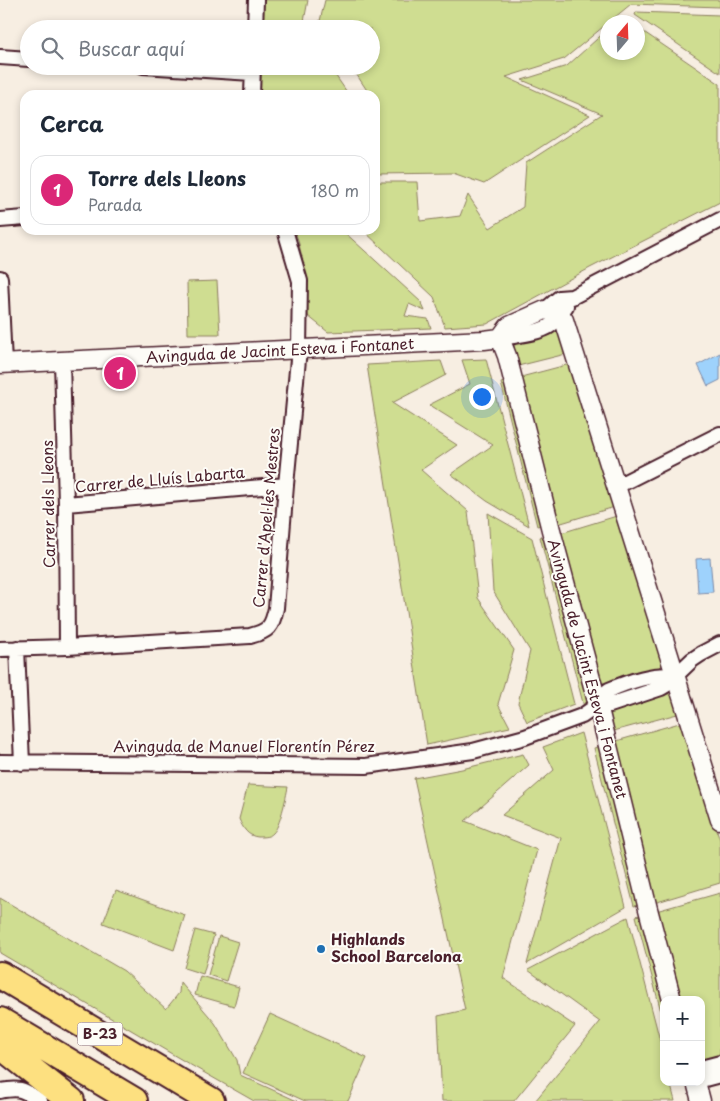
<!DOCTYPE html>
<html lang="es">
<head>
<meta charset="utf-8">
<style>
	:root { --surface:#fff; --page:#f6f6f7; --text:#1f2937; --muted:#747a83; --line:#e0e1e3; --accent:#db2777 }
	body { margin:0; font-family:"Playpen Sans",sans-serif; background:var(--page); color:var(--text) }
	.controls { position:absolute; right:15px; bottom:15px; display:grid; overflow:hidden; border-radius:10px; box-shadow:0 2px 8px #0003 }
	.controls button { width:45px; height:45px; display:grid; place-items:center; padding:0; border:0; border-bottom:1px solid var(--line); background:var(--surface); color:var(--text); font:25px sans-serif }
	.compass { position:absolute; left:600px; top:15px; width:45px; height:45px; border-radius:50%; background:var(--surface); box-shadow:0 2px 8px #0003; rotate:19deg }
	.you { position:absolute; left:481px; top:396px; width:18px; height:18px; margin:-12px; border:4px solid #fff; border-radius:50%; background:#1a73e8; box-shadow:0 0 0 8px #1a73e833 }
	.badge { display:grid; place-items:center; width:32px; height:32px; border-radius:50%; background:var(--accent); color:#fff; font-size:16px; font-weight:700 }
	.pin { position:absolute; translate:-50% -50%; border:2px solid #fff; box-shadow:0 1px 5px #0006 }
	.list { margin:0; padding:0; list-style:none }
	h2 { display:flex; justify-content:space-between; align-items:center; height:65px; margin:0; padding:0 20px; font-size:21px }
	h2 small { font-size:16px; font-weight:400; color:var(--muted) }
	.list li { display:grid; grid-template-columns:32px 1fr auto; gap:15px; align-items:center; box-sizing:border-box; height:70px; margin:0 10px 10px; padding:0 10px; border:1px solid var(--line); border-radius:15px }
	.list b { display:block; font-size:19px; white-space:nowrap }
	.list p { margin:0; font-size:16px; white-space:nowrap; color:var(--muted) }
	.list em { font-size:16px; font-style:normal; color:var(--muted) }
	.icon { flex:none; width:28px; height:28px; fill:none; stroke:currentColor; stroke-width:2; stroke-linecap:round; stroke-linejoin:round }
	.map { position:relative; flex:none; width:720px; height:1101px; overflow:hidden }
	.search { position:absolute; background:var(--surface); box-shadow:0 2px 8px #0003; left:20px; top:20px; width:360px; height:55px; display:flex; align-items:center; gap:12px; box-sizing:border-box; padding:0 18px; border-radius:28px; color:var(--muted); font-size:19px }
	.panel { position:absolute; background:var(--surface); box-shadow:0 2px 8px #0003; left:20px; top:90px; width:360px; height:145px; border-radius:15px }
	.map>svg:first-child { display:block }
	.green { fill:#cfdd91; stroke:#8c7e5e }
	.water { fill:#9ed2fc; stroke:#7c8aa8 }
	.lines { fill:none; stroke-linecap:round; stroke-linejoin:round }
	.minor-casing { stroke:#4a1f2b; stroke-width:18 }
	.tertiary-casing { stroke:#4a1f2b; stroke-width:21 }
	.motorway-casing { stroke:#4a1f2b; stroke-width:30 }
	.minor { stroke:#fdfcf7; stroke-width:14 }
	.tertiary { stroke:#fdfcf7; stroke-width:18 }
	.motorway { stroke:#fde080; stroke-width:26 }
	.poi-dot { fill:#1f6fb2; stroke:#fdfcf7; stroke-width:2 }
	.labels { text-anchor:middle; stroke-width:4; stroke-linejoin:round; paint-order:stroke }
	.shield { fill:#fdfcf7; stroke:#806168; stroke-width:1 }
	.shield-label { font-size:14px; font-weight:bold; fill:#4a1f2b }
	.street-label { font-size:15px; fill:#4a1f2b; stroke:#fdfcf7 }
	.poi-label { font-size:15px; font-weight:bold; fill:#4a1f2b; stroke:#fdfcf7; text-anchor:start }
</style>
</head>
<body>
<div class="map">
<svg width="720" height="1101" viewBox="0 0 720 1101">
	<rect width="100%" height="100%" fill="#f7eee2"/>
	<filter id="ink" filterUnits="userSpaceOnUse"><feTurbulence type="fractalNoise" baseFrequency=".02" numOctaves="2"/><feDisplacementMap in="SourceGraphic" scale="10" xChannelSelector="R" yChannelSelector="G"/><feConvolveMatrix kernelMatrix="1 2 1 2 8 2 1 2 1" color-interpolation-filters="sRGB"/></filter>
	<g filter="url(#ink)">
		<path class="green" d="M 264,0 L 308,0 L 303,27 L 304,29 L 263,29 Z
			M 325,0 L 720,0 L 720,7 L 631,4 L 564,59 L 506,77 L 590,115 L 484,184 L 453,173 L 375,174 L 375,106 L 376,105 L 375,95 L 370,95 L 351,66 L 371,66 L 371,29 L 326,29 L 320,21 Z
			M 636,12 L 720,15 L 720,73 L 635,15 Z
			M 638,28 L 720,84 L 720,202 L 590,268 L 487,324 L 445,327 L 434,297 L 363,230 L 375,230 L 375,182 L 417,182 L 420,221 L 460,216 L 468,195 L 490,228 L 523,207 L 526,163 L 602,114 L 522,80 L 567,66 L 607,30 L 608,52 L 638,52 Z
			M 261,66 L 329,66 L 349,95 L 260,95 Z
			M 294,230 L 342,230 L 421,302 L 425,311 L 409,304 L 405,316 L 428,319 L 431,328 L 328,332 L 308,316 L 307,278 L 298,240 Z
			M 217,281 L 220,334 L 188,334 L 187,282 Z
			M 555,329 L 559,330 L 570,353 L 518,366 L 514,347 L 517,341 Z
			M 486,359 L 529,526 L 487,501 L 451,474 L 493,445 L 429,405 L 470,384 L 462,360 Z
			M 441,361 L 446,375 L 392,403 L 457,445 L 421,470 L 468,511 L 478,598 L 514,650 L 498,704 L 510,727 L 427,745 L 367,365 Z
			M 574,363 L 618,506 L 558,524 L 521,377 Z
			M 508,381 L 545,524 L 537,526 L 501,383 Z
			M 488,513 L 532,538 L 574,704 L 527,722 L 518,703 L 530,651 L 493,591 Z
			M 620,515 L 663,663 L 659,669 L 607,684 L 601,682 L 599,680 L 561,533 Z
			M 547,535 L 588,703 L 584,707 L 540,537 Z
			M 664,693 C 676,694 677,703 681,713 L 610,732 L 607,716 L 609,711 Z
			M 683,722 L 720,840 L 720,883 L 654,903 L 613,742 Z
			M 581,733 L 626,907 L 527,964 L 561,838 L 502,815 L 554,770 L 543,747 Z
			M 601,746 L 642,904 L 634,906 L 594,748 Z
			M 523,754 L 529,765 L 465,821 L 537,850 L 503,978 L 575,1026 L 514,1101 L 442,1101 L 438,1016 L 465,1010 L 414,778 L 462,769 Z
			M 248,785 L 288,787 C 286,797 280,827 273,833 C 270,837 263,837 258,837 C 247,836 243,828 239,819 Z
			M 116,890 L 185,915 L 174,950 L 103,923 Z
			M 720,893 L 720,1059 L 701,1063 L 701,1000 L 678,1000 L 656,911 Z
			M 0,898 L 124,971 L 166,1009 L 179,993 L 180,982 L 215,1023 L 237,1060 L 240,1075 L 297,1101 L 254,1101 L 189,1064 L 0,953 Z
			M 644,914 L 664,1000 L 664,1023 L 636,916 Z
			M 628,917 L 664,1056 L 664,1082 L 670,1082 L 675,1101 L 535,1101 L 600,1022 L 528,970 Z
			M 195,930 L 214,935 L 203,974 L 184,968 Z
			M 219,936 L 238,942 L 226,981 L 208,975 Z
			M 200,976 L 239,987 L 234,1006 L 195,995 Z
			M 270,1014 L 367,1058 L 348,1101 L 305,1101 L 243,1073 Z"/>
		<path class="water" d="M 720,353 L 720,380 L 708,386 L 698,365 Z
			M 710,558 L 713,592 L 698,593 L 696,559 Z"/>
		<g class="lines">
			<defs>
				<path id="minor" d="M 255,29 L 256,0
					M 0,57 L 29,59
					M 143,66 L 252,73
					M 252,95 L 253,66
					M 0,220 L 25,218
					M 0,278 L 4,364
					M 545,310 L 559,298 L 572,297 L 720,220
					M 500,338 C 513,336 541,333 551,325 C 557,320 561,312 566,306
					M 62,361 L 66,504 L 67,647
					M 615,487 L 720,434
					M 66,504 L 286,485
					M 17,648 L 22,763
					M 0,649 L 67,647 L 250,636 C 269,631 272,627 276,608 L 286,485 L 299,349 L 300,281 L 285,230
					M 598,705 L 610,705 L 661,688 L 666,685 L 692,660 L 701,654 L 720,644
					M 0,762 L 366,766 L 473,751 L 525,737 L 582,716 L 598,705 L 604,694 L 609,690 C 630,681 653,673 676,676
					M 701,1068 L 720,1063
					M 701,1080 L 720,1075
					M 0,1091 C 22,1087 23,1090 40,1101"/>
				<path id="tertiary" d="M 500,338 L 507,356 L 551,530 L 598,705 L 648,909 L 672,1000
					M 0,364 L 484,340 L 500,338 L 509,326 L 545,310 L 553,311 L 560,314 L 564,320 C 616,487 669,653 720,820
					M 696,1082 L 701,1101"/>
				<path id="motorway" d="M 0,975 L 211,1101
					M 0,1021 L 134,1101
					M 0,1045 L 71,1101"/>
			</defs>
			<use href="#minor" class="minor-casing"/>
			<use href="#tertiary" class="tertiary-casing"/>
			<use href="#motorway" class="motorway-casing"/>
			<use href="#minor" class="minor"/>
			<use href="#tertiary" class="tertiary"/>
			<use href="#motorway" class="motorway"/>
		</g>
	</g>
	<circle class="poi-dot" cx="321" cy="949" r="5"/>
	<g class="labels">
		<rect class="shield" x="77.5" y="1022.5" width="45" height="23" rx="4"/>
		<g class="shield-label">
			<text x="100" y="1039">B-23</text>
		</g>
		<g class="street-label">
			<text transform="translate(280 351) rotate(-3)" y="5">Avinguda de Jacint Esteva i Fontanet</text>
			<text transform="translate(160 480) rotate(-5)" y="5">Carrer de Lluís Labarta</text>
			<text transform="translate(49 504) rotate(-91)" y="5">Carrer dels Lleons</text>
			<text transform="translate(267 518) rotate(-85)" y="5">Carrer d'Apel·les Mestres</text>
			<text transform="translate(587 669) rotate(75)" y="5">Avinguda de Jacint Esteva i Fontanet</text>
			<text x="244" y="752">Avinguda de Manuel Florentín Pérez</text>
		</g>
		<g class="poi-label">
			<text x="331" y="945">Highlands<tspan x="331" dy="17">School Barcelona</tspan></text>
		</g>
	</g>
</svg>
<div class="controls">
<button>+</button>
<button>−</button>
</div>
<svg class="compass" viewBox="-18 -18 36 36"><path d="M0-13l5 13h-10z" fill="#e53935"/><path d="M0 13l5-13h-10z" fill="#747a83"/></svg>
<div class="you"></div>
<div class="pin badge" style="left:120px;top:373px">1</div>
<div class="search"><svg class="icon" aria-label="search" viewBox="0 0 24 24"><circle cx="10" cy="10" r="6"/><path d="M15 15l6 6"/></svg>Buscar aquí</div>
<section class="panel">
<h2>Cerca<small></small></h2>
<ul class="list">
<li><span class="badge">1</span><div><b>Torre dels Lleons</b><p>Parada</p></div><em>180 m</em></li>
</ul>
</section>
</div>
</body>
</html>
